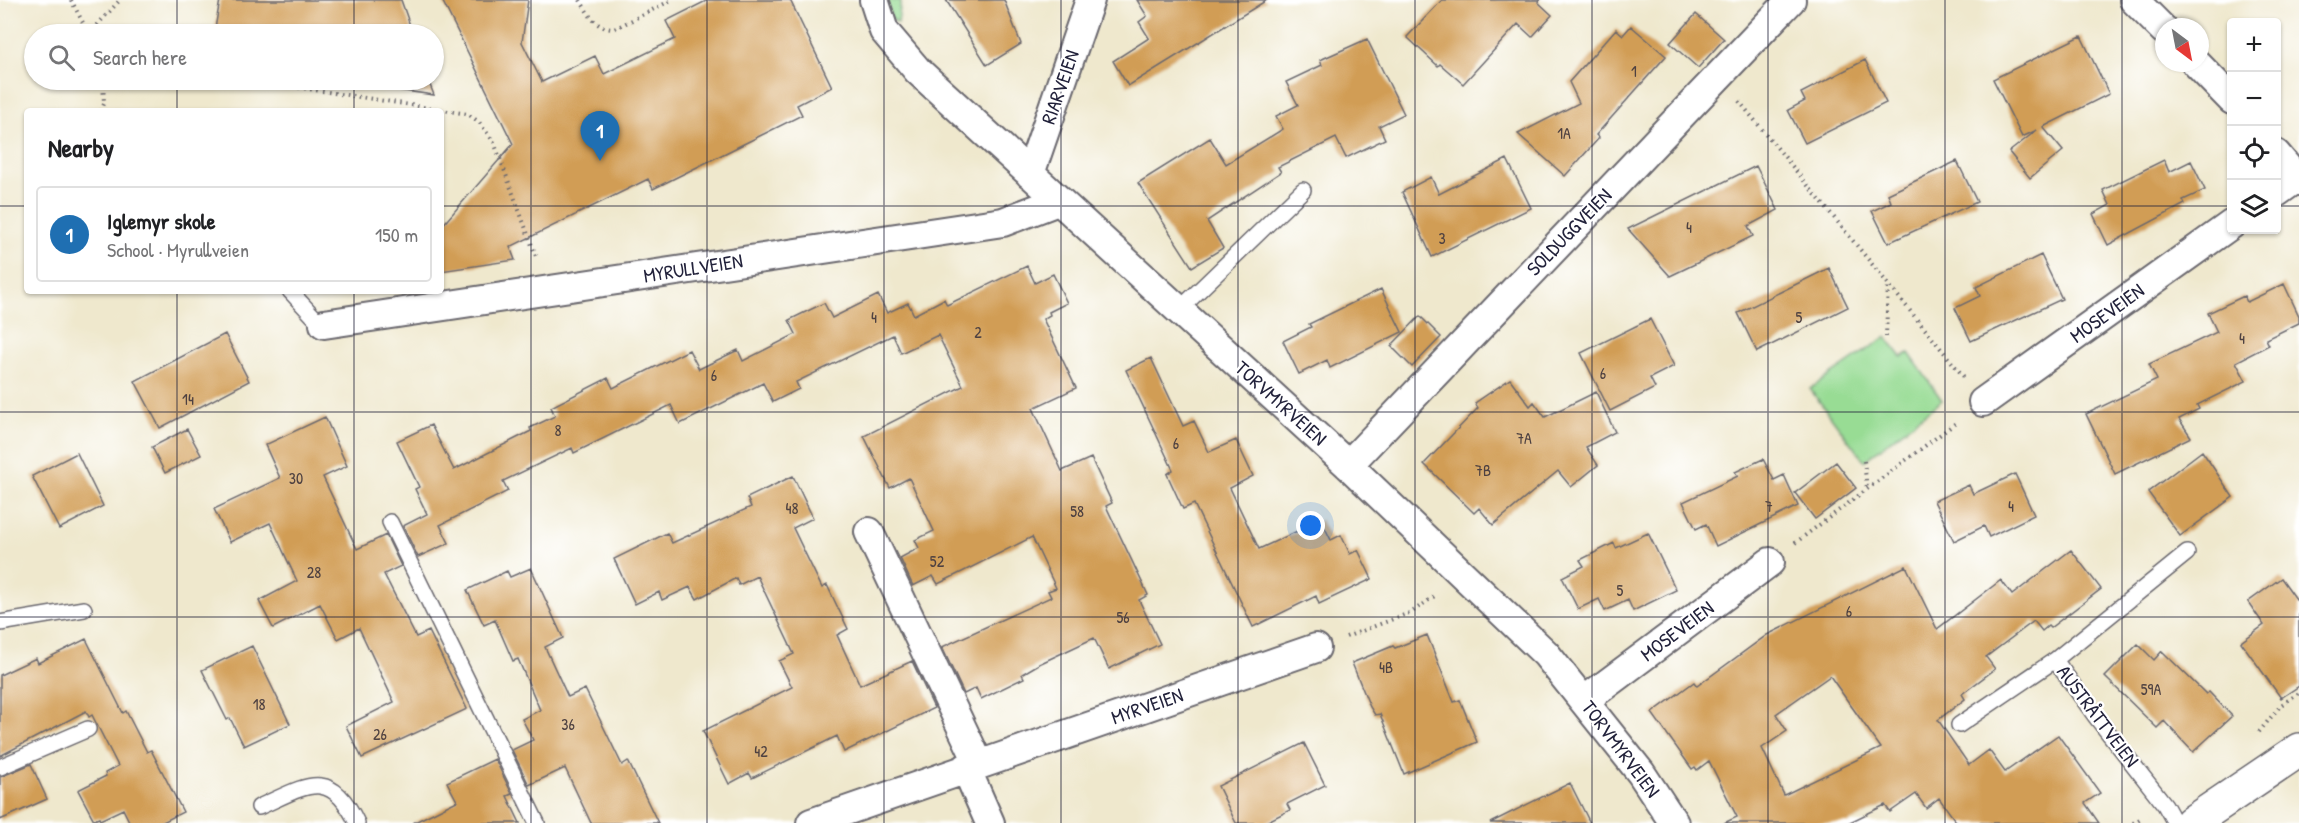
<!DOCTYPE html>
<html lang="en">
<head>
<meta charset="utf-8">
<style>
	:root { --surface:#fff; --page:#f6f6f6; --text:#202124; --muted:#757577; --line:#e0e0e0; --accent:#1f6fb2 }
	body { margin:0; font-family:"Patrick Hand",sans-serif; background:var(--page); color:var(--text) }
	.controls { position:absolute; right:18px; top:18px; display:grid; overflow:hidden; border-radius:6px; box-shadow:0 2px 4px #0004 }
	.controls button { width:54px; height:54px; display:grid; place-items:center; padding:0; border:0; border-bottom:2px solid var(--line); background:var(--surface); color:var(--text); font:30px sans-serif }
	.compass { position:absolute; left:2155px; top:18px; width:54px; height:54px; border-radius:50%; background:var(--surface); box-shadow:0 2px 4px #0004; rotate:148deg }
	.you { position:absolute; left:1311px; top:526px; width:21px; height:21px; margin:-15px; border:4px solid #fff; border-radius:50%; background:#1a73e8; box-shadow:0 0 0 9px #1a73e833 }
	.badge { display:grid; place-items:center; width:39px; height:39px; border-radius:50%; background:var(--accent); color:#fff; font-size:20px; font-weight:700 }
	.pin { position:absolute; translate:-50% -50px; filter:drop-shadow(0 2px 3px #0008) }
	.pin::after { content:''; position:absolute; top:32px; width:21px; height:18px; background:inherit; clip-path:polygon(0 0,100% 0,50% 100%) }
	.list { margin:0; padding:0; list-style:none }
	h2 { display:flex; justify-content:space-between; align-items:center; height:78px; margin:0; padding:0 24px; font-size:26px }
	h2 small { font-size:20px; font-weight:400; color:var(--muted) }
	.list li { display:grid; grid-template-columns:39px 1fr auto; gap:18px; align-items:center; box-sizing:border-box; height:96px; margin:0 12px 12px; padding:0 12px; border:2px solid var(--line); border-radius:6px }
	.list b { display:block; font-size:22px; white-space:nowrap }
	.list p { margin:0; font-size:20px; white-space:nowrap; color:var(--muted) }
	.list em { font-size:20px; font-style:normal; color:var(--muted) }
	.icon { flex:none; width:33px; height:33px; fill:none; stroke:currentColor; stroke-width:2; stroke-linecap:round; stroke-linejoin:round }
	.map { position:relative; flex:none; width:2299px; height:823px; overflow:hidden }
	.search { position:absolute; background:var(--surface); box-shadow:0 2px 4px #0004; left:24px; top:24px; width:420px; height:66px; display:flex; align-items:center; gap:15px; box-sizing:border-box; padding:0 21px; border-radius:33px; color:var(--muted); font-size:22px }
	.panel { position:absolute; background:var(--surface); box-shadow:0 2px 4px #0004; left:24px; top:108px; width:420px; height:186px; border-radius:6px }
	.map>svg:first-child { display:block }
	.green { fill:#98dc94; stroke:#5d7f68; stroke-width:1.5 }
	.building { fill:#d19d54; fill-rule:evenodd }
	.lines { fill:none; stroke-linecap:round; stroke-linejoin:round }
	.service-casing { stroke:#6a676e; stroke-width:18 }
	.minor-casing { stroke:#6a676e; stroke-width:32 }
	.secondary-casing { stroke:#6a676e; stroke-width:36 }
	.path { stroke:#6a676e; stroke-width:4; stroke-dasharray:1.5 4.5; stroke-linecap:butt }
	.service { stroke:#fff; stroke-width:15 }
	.minor { stroke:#fff; stroke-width:28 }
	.secondary { stroke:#fff; stroke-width:33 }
	.grid { fill:none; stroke:#22223b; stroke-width:1.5; stroke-opacity:0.55 }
	.labels { text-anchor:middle; stroke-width:4.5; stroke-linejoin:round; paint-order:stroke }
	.number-label { font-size:16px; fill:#4e4141 }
	.street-label { font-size:20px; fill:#22223b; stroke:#fff }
</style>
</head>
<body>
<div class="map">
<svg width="2299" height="823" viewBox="0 0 2299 823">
	<rect width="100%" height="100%" fill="#fff"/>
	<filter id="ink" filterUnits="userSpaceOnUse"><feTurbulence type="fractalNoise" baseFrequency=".0167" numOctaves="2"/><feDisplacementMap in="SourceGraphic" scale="12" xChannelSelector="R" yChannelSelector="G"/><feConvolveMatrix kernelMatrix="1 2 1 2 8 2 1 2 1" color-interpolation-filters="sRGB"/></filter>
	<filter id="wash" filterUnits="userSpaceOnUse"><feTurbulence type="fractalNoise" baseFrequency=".008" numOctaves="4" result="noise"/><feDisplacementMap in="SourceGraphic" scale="24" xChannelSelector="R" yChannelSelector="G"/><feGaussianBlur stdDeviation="1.35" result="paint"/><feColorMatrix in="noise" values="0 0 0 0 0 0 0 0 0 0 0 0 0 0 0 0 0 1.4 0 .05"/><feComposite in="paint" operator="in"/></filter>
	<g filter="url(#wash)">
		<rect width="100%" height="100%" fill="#efe8cd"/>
		<path class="green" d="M 887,0 L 901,0 L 898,23 L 891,19 Z
			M 1886,337 L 1902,357 L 1909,353 L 1942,400 L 1864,461 L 1810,389 Z"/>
		<g id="blocks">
			<path class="building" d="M 220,0 L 401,0 L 413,34 L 214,34 Z
				M 442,0 L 528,0 L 522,42 L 542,82 L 595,56 L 604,74 L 675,39 L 666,21 L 708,0 L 790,0 L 832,87 L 797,105 L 802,115 L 653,189 L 648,179 L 510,247 L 515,260 L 441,271 L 441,227 L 513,144 Z
				M 946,0 L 1004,0 L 1021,44 L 987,65 Z
				M 1137,0 L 1267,0 L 1128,86 L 1113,61 L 1149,38 L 1139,22 L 1147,16 Z
				M 1442,0 L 1540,0 L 1538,2 L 1552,15 L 1532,37 L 1518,24 L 1463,84 L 1440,64 L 1438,66 L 1407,37 Z
				M 1696,14 L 1724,39 L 1698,68 L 1670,43 Z
				M 1631,26 L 1666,56 L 1596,135 L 1599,138 L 1565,176 L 1518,134 L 1579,103 L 1569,82 L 1616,29 L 1623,35 Z
				M 2081,36 L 2109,94 L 2043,127 L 2063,151 L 2030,178 L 2009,152 L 2037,130 L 2022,137 L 1993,79 Z
				M 1367,39 L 1404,114 L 1379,126 L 1385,139 L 1346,158 L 1336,138 L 1278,167 L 1281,172 L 1207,221 L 1223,248 L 1192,267 L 1138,183 L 1210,138 L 1226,164 L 1283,129 L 1276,116 L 1298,105 L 1286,82 L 1322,65 L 1320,60 Z
				M 1865,60 L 1886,103 L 1805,143 L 1788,110 L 1805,101 L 1801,93 Z
				M 392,80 L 428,80 L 434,95 L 391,89 Z
				M 1507,159 L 1531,208 L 1432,257 L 1402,192 L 1431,177 L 1439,194 Z
				M 2164,160 L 2169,172 L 2191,161 L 2205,190 L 2183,200 L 2185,204 L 2108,245 L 2093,214 L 2110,205 L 2103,190 Z
				M 1957,161 L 1977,202 L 1888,243 L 1872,211 L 1891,202 L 1888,194 Z
				M 1756,166 L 1778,210 L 1748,226 L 1753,236 L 1670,276 L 1628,229 Z
				M 2041,255 L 2062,299 L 1971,341 L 1955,308 L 1980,296 L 1976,287 Z
				M 1027,266 L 1035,283 L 1053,274 L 1067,303 L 1049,312 L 1050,315 L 1043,319 L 1076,388 L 1033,408 L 1062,471 L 1091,458 L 1112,503 L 1106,506 L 1148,595 L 1139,600 L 1160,644 L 1109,669 L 1094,638 L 1039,664 L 1022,674 L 1024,678 L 981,699 L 976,688 L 964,694 L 942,647 L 1051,597 L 1048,591 L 1056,588 L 1032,537 L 938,584 L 933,576 L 913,586 L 900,558 L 919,548 L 915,540 L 934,531 L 909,478 L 890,488 L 864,436 L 963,386 L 938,335 L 901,353 L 893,335 L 796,382 L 799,389 L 773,402 L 763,383 L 680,424 L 671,405 L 574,453 L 572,448 L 503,481 L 508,491 L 440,525 L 449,543 L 418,557 L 403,526 L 427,514 L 415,489 L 419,487 L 397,441 L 431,425 L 454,470 L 531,431 L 530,428 L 555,416 L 551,407 L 608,378 L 613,388 L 689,350 L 699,369 L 738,350 L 743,361 L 796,334 L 789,320 L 824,303 L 832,318 L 878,295 L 887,313 L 908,303 L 914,315 L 944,299 L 947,305 Z
				M 1829,268 L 1848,307 L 1757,352 L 1738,313 Z
				M 2284,284 L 2299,316 L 2299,323 L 2266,339 L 2269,345 L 2236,362 L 2246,381 L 2197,405 L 2199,409 L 2179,419 L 2191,437 L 2115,474 L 2086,414 L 2157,380 L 2149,364 L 2217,332 L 2208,313 L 2244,296 L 2247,302 Z
				M 1381,289 L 1402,332 L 1330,368 L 1327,360 L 1299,374 L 1283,341 L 1311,327 L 1309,324 Z
				M 1420,316 L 1441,337 L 1412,367 L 1391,346 Z
				M 1650,319 L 1674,366 L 1650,378 L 1655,388 L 1610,411 L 1581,353 Z
				M 225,334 L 249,381 L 160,428 L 135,381 Z
				M 1151,358 L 1183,426 L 1194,421 L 1209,452 L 1236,440 L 1253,476 L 1230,488 L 1259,549 L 1321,520 L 1331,540 L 1341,535 L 1350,554 L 1358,550 L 1372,579 L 1319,604 L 1316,596 L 1253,627 L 1194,504 L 1183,509 L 1167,474 L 1173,470 L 1126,370 Z
				M 1510,379 L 1530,406 L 1534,402 L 1545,417 L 1596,392 L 1615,432 L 1586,447 L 1598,465 L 1571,487 L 1558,471 L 1493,525 L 1479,508 L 1474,513 L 1424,464 L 1478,408 L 1475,403 Z
				M 325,417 L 347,466 L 323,477 L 357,549 L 386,535 L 401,566 L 384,574 L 416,637 L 429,631 L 467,709 L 362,758 L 346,726 L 394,702 L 359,628 L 338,639 L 320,604 L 273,628 L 259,601 L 297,581 L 270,523 L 230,542 L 214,509 L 280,478 L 265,445 Z
				M 187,429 L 201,455 L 165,473 L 152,447 Z
				M 2202,451 L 2233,497 L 2180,536 L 2148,492 Z
				M 77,453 L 103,506 L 59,529 L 32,476 Z
				M 1763,459 L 1774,480 L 1784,475 L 1798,506 L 1716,546 L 1706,524 L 1696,529 L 1683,502 L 1738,476 L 1735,472 Z
				M 1836,462 L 1856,488 L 1815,519 L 1795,493 Z
				M 2015,474 L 2034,515 L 1989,537 L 1984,526 L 1954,541 L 1934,501 L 1969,485 L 1973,494 Z
				M 793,476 L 813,518 L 793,528 L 822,588 L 827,585 L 848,629 L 837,635 L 860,685 L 912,661 L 934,708 L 844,752 L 837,736 L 752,778 L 749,773 L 729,784 L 703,731 L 792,687 L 779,661 L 794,654 L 757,576 L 739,585 L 736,578 L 697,599 L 690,587 L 662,600 L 659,592 L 635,604 L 614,559 L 667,533 L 672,543 L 751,507 L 747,498 Z
				M 1648,533 L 1676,590 L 1633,611 L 1628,600 L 1605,611 L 1599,599 L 1578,609 L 1562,577 L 1584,566 L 1580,560 L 1614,543 L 1616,548 Z
				M 2071,550 L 2101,589 L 2050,628 L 2048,626 L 2042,631 L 2034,621 L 1986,657 L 1995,669 L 1962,694 L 1965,699 L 1938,720 L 1969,765 L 1989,750 L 2005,772 L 2058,735 L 2100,793 L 2085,803 L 2099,823 L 1957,823 L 1939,798 L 1926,808 L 1916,794 L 1890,812 L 1885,805 L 1848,823 L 1724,823 L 1737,817 L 1709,761 L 1697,770 L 1695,767 L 1692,769 L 1652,713 L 1694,682 L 1697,686 L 1767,635 L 1906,566 L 1937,629 L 2001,580 L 2012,595 ZM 1830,676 L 1881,748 L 1784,795 L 1762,748 L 1787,731 L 1776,714 Z
				M 531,568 L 563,638 L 545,647 L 568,697 L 585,689 L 622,765 L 628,761 L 658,823 L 591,823 L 565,768 L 529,785 L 512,750 L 533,740 L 522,719 L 540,710 L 518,659 L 513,661 L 495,620 L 484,625 L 467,590 L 507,571 L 510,577 Z
				M 2281,578 L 2299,603 L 2299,686 L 2281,698 L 2241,642 L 2264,625 L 2248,602 Z
				M 1427,635 L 1454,702 L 1460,700 L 1477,742 L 1404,774 L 1380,714 L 1375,715 L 1370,707 L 1352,663 L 1393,646 L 1395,648 Z
				M 86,639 L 123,713 L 126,711 L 147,752 L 151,750 L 183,812 L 161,823 L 130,823 L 123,809 L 100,820 L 99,818 L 94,820 L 78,790 L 106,776 L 105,773 L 118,766 L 92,715 L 89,717 L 86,711 L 0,756 L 0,675 L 36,658 L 38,663 Z
				M 2138,644 L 2154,660 L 2162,651 L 2206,694 L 2209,692 L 2232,716 L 2193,752 L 2164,721 L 2157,728 L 2105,677 Z
				M 252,646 L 290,724 L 244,746 L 230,718 L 227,720 L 202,670 Z
				M 1304,743 L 1325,785 L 1287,804 L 1290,810 L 1264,823 L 1236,823 L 1218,786 Z
				M 495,759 L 512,794 L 507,796 L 520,823 L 413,823 L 457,801 L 447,782 Z
				M 31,764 L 47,799 L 0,820 L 0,777 Z
				M 1570,783 L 1590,823 L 1490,823 Z"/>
		</g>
	</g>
	<g filter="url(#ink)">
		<use href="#blocks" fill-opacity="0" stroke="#6a676e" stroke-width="1.5"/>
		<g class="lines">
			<defs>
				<path id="service" d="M 290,291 L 315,318 L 324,324
					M 1180,309 L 1303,190
					M 390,522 L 537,823
					M 0,623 L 84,609
					M 1959,725 L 2055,660
					M 0,767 L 88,729
					M 259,807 C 306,786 330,766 357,823
					M 2175,823 L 2165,805 L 2096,717 L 2055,660 L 2187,553"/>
				<path id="minor" d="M 874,0 L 884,31 L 918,71 L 1348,465 L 1546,654 L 1641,773 L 1674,823
					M 2134,0 L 2164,30
					M 2196,63 L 2232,100
					M 2276,154 L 2299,181
					M 1030,174 L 1090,0
					M 2276,193 L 2297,178
					M 324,324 L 1003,222 L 1058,201
					M 1983,402 L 2232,224
					M 1348,465 L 1791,0
					M 869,532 L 979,764
					M 1585,700 L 1770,562
					M 966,768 L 990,823
					M 811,823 L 1316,648"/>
				<path id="secondary" d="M 2191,823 L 2299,750"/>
			</defs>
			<use href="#service" class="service-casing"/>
			<use href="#minor" class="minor-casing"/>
			<use href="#secondary" class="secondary-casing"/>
			<path class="path" d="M 71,0 L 89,34
				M 580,0 C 589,14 595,29 614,29 L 672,0
				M 89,34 L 120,0
				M 251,80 L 468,114 L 479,122 L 494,142 L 537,259
				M 1739,101 L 1964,377
				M 101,111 L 104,104 L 103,80
				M 1886,337 L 1888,283
				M 1864,461 L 1867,489
				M 1795,543 L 1957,422
				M 1346,637 L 1412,612 L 1436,595
				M 2259,732 L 2281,705 L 2299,693
				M 2133,823 L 2143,817"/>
			<use href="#service" class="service"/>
			<use href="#minor" class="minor"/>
			<use href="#secondary" class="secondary"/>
		</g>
	</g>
	<path class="grid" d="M 177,0 L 177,34M 354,0 L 354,34M 531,0 L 531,823M 707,0 L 707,823M 884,0 L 884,823M 1061,0 L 1061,823M 1238,0 L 1238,823M 1415,0 L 1415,823M 1592,0 L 1592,823M 1768,0 L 1768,823M 1945,0 L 1945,823M 2122,0 L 2122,823M 177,80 L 177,111M 354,80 L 354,111M 0,206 L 27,206M 441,206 L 2232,206M 2276,206 L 2299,206M 177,291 L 177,823M 354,291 L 354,823M 0,412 L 2299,412M 0,617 L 2299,617"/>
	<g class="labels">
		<g class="number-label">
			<text x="1634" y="77">1</text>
			<text x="1564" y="139">1A</text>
			<text x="1689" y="233">4</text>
			<text x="1442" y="244">3</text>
			<text x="874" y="323">4</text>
			<text x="1799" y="323">5</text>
			<text x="978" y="338">2</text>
			<text x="2242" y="344">4</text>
			<text x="1603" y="379">6</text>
			<text x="714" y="381">6</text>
			<text x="188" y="405">14</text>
			<text x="558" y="436">8</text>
			<text x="1524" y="444">7A</text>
			<text x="1176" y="449">6</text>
			<text x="1483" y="476">7B</text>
			<text x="296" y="484">30</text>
			<text x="1769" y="512">7</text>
			<text x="2011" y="512">4</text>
			<text x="792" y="514">48</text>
			<text x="1077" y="517">58</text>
			<text x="937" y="567">52</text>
			<text x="314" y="578">28</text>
			<text x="1620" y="596">5</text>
			<text x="1849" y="617">6</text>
			<text x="1123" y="623">56</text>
			<text x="1386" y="673">4B</text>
			<text x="2151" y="695">59A</text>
			<text x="259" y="710">18</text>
			<text x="568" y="730">36</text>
			<text x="380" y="740">26</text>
			<text x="761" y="757">42</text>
		</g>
		<g class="street-label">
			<text transform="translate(1060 87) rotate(-71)" y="7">RIARVEIEN</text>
			<text transform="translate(1569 232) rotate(-46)" y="7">SOLDUGGVEIEN</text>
			<text transform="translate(693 268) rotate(-9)" y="7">MYRULLVEIEN</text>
			<text transform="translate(2107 313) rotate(-36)" y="7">MOSEVEIEN</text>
			<text transform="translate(1281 403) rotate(42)" y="7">TORVMYRVEIEN</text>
			<text transform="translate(1677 631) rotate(-37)" y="7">MOSEVEIEN</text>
			<text transform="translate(1147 706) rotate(-19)" y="7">MYRVEIEN</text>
			<text transform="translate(2098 716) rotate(53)" y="7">AUSTRÅTTVEIEN</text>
			<text transform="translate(1621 749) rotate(53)" y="7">TORVMYRVEIEN</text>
		</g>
	</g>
</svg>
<div class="controls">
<button>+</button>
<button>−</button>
<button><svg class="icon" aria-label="locate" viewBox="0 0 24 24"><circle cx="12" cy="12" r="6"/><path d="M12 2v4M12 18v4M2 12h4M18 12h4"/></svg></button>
<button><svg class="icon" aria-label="layers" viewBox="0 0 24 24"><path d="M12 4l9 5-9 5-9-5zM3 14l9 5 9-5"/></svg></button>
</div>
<svg class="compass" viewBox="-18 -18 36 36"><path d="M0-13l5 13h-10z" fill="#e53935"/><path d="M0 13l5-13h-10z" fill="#757577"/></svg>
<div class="you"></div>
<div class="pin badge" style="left:600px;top:161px">1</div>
<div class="search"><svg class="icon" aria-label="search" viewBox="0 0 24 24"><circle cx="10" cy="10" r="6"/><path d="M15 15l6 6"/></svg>Search here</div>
<section class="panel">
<h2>Nearby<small></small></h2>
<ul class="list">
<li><span class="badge">1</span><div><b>Iglemyr skole</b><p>School · Myrullveien</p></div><em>150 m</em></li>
</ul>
</section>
</div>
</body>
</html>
